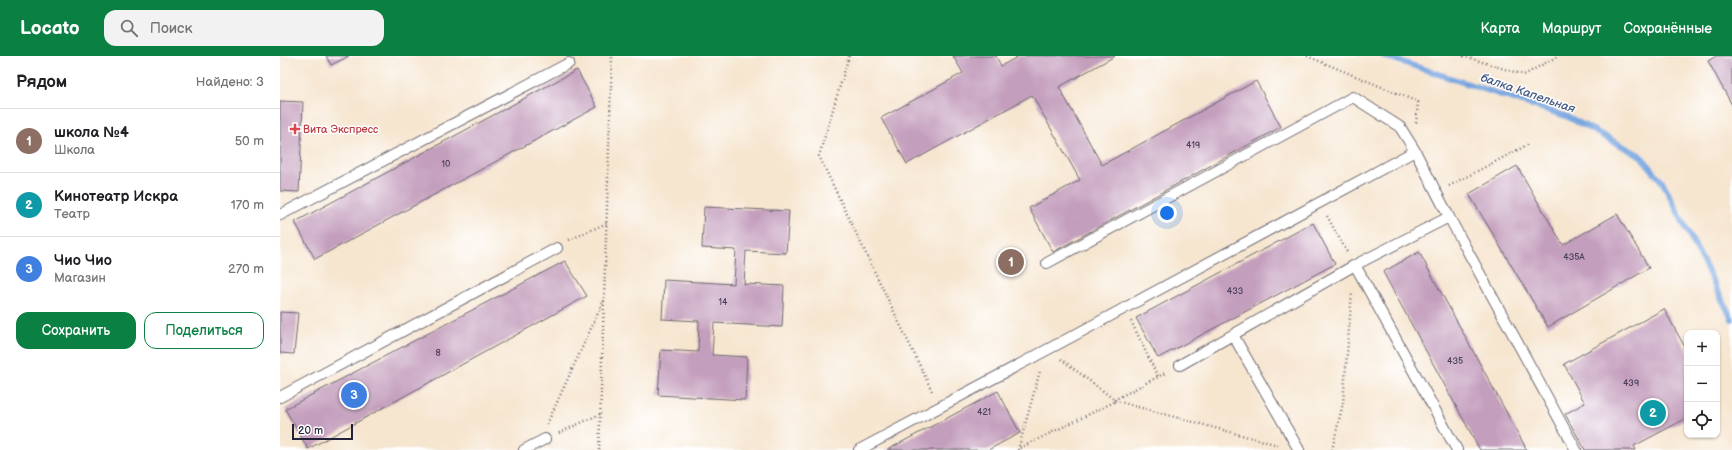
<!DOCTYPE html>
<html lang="ru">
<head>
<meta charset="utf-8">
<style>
	:root { --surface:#fff; --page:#f2f2f2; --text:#202124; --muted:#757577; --line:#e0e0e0; --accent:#0b8043 }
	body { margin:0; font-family:"Balsamiq Sans",sans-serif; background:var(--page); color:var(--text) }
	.controls { position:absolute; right:12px; bottom:12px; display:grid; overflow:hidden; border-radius:8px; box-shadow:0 1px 3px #0004 }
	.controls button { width:36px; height:36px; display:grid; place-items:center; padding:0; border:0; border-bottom:1px solid var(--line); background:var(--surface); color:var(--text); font:20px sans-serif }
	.scale { position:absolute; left:12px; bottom:10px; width:61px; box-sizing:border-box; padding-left:4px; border:2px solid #22223b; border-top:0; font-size:11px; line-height:14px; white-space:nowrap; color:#22223b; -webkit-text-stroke:3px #fff; paint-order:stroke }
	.you { position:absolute; left:887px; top:157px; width:14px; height:14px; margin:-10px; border:3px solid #fff; border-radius:50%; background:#1a73e8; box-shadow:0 0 0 6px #1a73e833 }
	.badge { display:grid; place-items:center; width:26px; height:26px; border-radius:50%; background:var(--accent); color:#fff; font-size:13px; font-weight:700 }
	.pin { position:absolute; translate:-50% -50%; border:2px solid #fff; box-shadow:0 1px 4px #0006 }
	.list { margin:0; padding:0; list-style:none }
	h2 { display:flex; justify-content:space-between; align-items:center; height:52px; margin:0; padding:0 16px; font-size:17px }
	h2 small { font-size:13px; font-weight:400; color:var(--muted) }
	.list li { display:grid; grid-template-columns:26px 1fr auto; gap:12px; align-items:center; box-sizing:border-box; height:64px; padding:0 16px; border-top:1px solid var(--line) }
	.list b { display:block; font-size:15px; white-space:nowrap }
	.list p { margin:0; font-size:13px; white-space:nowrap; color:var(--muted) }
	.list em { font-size:13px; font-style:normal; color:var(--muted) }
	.actions { display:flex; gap:8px; padding:12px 16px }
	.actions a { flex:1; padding:9px 0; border:1px solid var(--accent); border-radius:12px; text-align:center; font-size:14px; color:var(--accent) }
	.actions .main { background:var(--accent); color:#fff }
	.icon { flex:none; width:22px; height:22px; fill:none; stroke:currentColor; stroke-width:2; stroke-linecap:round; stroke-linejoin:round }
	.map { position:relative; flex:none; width:1452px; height:394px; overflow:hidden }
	header { display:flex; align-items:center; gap:24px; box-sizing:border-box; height:56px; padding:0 20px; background:var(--accent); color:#fff }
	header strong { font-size:19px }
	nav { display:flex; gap:22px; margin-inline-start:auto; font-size:14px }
	.search { width:280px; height:36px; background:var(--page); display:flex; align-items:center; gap:10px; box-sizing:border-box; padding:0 14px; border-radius:12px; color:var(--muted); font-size:15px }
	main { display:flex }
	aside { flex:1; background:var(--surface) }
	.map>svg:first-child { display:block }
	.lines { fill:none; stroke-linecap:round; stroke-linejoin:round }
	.stream { stroke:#75a4df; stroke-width:6 }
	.building { fill:#c49fbd }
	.lane-casing { stroke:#6c666f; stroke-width:12 }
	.path { stroke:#6c666f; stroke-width:2.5; stroke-dasharray:1 3; stroke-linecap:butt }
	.lane { stroke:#fff; stroke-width:10 }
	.health-dot { fill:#e0444e; stroke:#fff; stroke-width:1.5 }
	.labels { text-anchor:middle; stroke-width:3; stroke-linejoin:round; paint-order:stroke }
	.number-label { font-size:9px; fill:#4a415c }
	.health-label { font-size:11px; fill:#be3a42; stroke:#fff; text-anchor:start }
	.water-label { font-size:12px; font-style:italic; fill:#475c85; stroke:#fff }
</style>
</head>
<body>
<header>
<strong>Locato</strong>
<div class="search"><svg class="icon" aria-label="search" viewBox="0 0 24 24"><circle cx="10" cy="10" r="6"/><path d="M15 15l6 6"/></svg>Поиск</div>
<nav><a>Карта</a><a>Маршрут</a><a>Сохранённые</a></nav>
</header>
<main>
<aside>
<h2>Рядом<small>Найдено: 3</small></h2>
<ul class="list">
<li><span class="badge" style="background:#8d6e63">1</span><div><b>школа №4</b><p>Школа</p></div><em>50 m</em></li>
<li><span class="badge" style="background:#0f9aa8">2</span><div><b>Кинотеатр Искра</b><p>Театр</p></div><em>170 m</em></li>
<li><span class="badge" style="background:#3f7fe0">3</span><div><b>Чио Чио</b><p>Магазин</p></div><em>270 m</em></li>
</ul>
<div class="actions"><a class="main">Сохранить</a><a>Поделиться</a></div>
</aside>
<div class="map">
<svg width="1452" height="394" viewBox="0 0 1452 394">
	<rect width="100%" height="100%" fill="#fff"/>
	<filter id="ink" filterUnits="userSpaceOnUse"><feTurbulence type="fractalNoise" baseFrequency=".025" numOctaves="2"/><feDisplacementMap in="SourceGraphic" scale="8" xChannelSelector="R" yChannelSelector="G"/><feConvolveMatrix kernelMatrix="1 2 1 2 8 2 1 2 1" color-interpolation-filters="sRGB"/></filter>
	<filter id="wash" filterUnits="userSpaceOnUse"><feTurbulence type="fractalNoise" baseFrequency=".012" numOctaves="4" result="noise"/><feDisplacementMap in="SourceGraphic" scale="16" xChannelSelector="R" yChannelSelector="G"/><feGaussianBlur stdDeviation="0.9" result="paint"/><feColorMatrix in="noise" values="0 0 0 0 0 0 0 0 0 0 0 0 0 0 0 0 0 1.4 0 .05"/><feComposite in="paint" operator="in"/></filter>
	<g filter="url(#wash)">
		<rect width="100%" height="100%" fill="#f6e5cf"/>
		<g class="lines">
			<path class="stream" d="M 1104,0 L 1288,61 L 1361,100 L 1383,127 L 1452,263"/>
		</g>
		<g id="blocks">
			<path class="building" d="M 46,0 L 69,0 L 51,9 Z
				M 673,0 L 716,0 L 721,10 L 739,0 L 835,0 L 779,31 L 822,109 L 976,25 L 1001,71 L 773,196 L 749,152 L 800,124 L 752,39 L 627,108 L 601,62 L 683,17 Z
				M 1436,0 L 1452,0 L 1452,49 L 1428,5 Z
				M 297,14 L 317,51 L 35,203 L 15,166 Z
				M 0,45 L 23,46 L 19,136 L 0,135 Z
				M 1237,110 L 1283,189 L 1337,158 L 1369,212 L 1268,271 L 1189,138 Z
				M 424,151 L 509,155 L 506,197 L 466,195 L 464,228 L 504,230 L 502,271 L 434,267 L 432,299 L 467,301 L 465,344 L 378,339 L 381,294 L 418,296 L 419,265 L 382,263 L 384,224 L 454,228 L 456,194 L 422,192 Z
				M 1033,167 L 1055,208 L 878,302 L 856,262 Z
				M 1139,196 L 1247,394 L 1200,394 L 1103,216 Z
				M 285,205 L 307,240 L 28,393 L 5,353 Z
				M 1384,253 L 1407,295 L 1407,362 L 1354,390 L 1356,394 L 1305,394 L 1285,358 L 1305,347 L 1284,308 Z
				M 0,256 L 18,257 L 14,298 L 0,297 Z
				M 718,335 L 740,377 L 708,394 L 607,394 Z"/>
		</g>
	</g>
	<g filter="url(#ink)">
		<use href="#blocks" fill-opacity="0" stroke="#6c666f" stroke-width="1"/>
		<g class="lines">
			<defs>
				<path id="lane" d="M 0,159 L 289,7
					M 767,207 L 1073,41 L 1120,71 L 1135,95
					M 1075,209 L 1177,394
					M 953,279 L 1019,394
					M 900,309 L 1075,209 L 1169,161
					M 0,341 L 277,192
					M 244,394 L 265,383
					M 579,394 L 793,280 L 1135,95 L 1169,161 L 1296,394"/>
			</defs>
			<use href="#lane" class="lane-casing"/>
			<path class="path" d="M 569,0 L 539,100 L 653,337
				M 1027,0 L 1138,46 L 1136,67
				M 1183,0 L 1244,19 L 1278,0
				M 1169,130 L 1249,88
				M 1047,160 L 1067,196
				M 289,184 L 327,167
				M 851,265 L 878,321
				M 781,303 L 836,345 L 998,389
				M 834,344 L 887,316
				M 267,368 L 324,244
				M 279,377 L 320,358
				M 740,392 L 836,345
				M 319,394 L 332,0
				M 738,394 L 760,315
				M 1052,394 L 1063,347 L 1072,236"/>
			<use href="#lane" class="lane"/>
		</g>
	</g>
	<path class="health-dot" d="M13 67h4v4h4v4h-4v4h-4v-4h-4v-4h4z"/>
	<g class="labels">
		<g class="number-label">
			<text x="913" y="92">419</text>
			<text x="166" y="111">10</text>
			<text x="1294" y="204">435А</text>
			<text x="955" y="238">433</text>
			<text x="443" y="249">14</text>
			<text x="158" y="300">8</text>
			<text x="1175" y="308">435</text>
			<text x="1351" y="330">439</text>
			<text x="704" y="359">421</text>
		</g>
		<g class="health-label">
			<text x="23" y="77">Вита Экспресс</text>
		</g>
		<g class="water-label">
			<text transform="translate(1248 37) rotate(19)" y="4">балка Капельная</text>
		</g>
	</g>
</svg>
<div class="controls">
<button>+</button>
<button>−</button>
<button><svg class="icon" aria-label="locate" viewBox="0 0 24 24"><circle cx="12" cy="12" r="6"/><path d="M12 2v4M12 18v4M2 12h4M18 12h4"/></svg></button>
</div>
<div class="scale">20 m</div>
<div class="you"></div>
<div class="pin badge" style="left:731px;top:206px;background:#8d6e63">1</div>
<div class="pin badge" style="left:1373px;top:357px;background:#0f9aa8">2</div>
<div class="pin badge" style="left:74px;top:339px;background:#3f7fe0">3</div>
</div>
</main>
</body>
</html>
